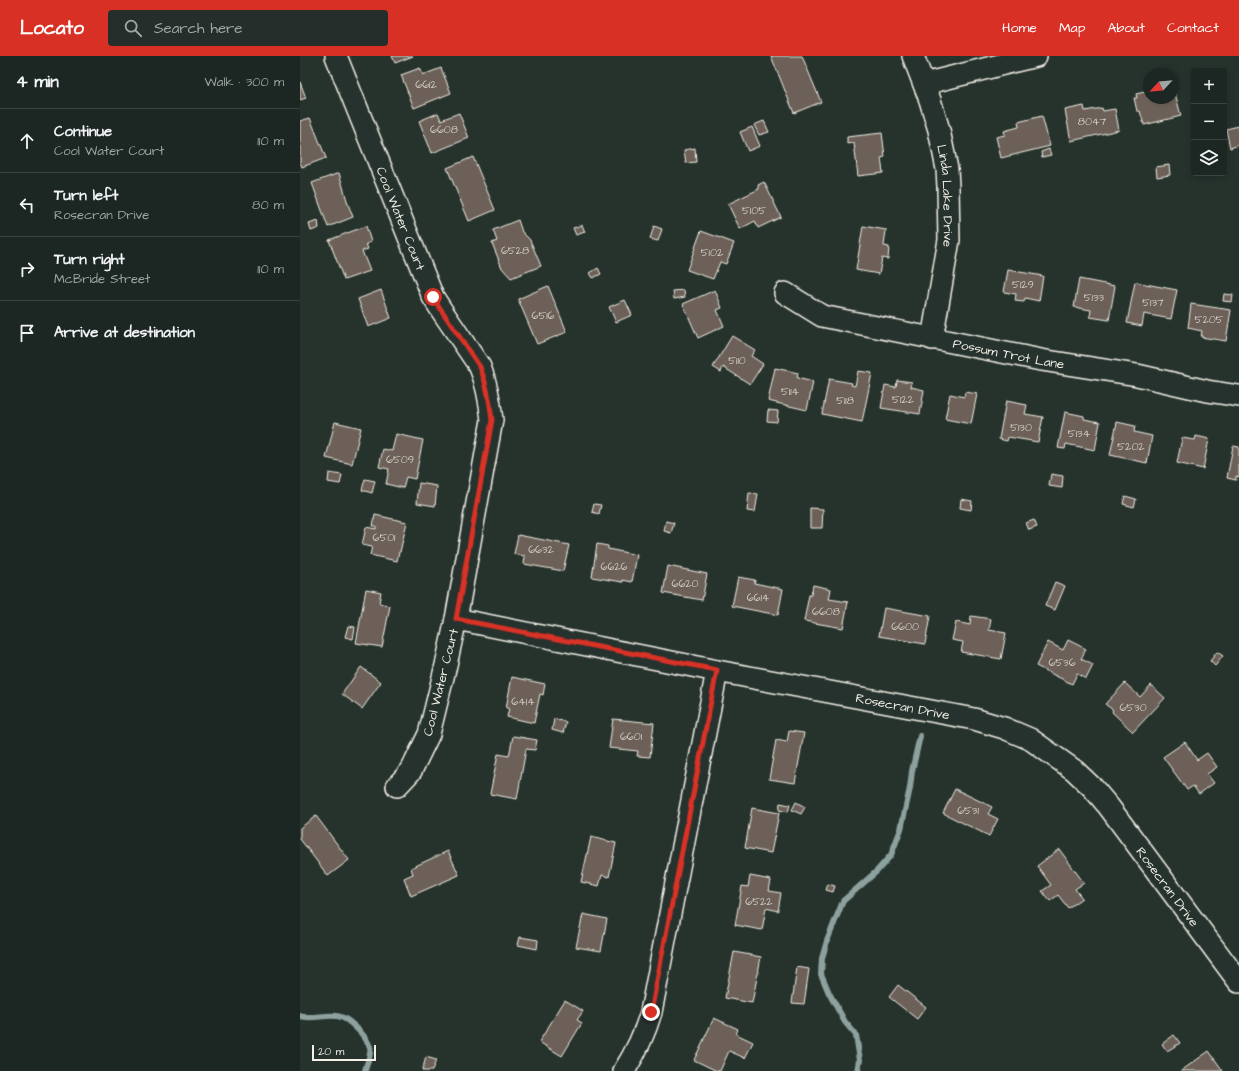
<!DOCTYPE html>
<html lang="en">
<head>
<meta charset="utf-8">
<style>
	:root { --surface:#1c2622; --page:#252e2a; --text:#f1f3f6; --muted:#a0a5a5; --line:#3a4340; --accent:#d93025 }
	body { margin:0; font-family:"Architects Daughter",sans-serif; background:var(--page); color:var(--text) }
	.controls { position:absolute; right:12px; top:12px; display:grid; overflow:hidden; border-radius:4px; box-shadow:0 2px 6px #0003 }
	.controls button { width:36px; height:36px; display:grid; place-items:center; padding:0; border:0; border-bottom:1px solid var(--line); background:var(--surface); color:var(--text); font:20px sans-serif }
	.compass { position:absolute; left:843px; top:12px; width:36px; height:36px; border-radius:50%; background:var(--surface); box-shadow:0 2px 6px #0003; rotate:244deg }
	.scale { position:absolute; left:12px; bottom:10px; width:64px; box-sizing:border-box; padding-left:4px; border:2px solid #f4f1e8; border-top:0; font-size:11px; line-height:14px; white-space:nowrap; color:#f4f1e8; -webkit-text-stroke:3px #26332d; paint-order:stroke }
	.stop { position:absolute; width:12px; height:12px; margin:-9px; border:3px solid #d93025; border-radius:50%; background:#fff }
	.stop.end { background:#d93025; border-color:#fff; box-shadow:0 1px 4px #0008 }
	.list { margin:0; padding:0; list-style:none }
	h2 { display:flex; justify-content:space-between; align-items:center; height:52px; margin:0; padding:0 16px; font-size:17px }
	h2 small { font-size:13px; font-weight:400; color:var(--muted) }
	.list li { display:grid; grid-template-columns:26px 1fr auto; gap:12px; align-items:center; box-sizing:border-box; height:64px; padding:0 16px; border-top:1px solid var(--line) }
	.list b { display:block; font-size:15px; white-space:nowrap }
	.list p { margin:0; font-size:13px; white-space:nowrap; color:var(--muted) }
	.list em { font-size:13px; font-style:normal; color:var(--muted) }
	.icon { flex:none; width:22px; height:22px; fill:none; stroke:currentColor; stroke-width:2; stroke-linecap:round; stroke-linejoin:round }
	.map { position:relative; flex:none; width:939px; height:1015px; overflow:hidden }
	header { display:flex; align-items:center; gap:24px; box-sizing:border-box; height:56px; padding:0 20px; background:var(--accent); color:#fff }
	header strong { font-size:19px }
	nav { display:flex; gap:22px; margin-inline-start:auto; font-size:14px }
	.search { width:280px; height:36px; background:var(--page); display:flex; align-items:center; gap:10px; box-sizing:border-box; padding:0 14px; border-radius:4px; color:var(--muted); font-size:15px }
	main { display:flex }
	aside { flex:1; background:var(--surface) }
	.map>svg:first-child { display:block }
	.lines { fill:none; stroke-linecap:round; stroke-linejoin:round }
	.stream { stroke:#8da19e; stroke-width:6 }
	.building { fill:#6c6058; stroke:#f4f1e8 }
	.street-casing { stroke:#f4f1e8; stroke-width:24 }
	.street { stroke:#26332d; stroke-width:21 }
	.route { stroke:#d93025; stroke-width:5 }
	.labels { text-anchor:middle; stroke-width:3.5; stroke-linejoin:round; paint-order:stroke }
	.number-label { font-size:11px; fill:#d2cdc4 }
	.street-label { font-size:13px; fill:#f4f1e8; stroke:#26332d }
</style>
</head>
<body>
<header>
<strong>Locato</strong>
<div class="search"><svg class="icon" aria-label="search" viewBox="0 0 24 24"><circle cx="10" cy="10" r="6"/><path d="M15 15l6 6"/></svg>Search here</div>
<nav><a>Home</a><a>Map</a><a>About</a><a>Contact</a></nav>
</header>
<main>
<aside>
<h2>4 min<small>Walk · 300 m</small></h2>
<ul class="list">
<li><svg class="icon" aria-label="ahead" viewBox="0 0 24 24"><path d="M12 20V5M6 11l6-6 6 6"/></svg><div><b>Continue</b><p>Cool Water Court</p></div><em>110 m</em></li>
<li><svg class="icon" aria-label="left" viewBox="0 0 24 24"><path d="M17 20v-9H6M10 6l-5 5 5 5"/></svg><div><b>Turn left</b><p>Rosecran Drive</p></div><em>80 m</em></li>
<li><svg class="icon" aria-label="right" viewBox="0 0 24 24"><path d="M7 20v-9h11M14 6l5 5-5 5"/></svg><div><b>Turn right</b><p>McBride Street</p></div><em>110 m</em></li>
<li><svg class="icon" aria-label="arrive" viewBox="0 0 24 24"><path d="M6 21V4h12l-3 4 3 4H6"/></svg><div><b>Arrive at destination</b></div></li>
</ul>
</aside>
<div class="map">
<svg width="939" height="1015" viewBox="0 0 939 1015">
	<rect width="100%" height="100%" fill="#26332d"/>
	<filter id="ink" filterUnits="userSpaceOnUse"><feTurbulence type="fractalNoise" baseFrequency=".025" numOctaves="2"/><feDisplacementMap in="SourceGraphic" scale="8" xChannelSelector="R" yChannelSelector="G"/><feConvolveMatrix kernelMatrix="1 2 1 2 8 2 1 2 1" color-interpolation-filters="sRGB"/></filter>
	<g filter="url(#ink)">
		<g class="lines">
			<path class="stream" d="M 0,960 C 12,964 24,958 37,960 C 48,961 66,980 70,991 C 72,998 66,1008 65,1015
				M 558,1015 L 560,1004 L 556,979 L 545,966 L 529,937 L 521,918 L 522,902 L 527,885 L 543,845 L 577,815 L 591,799 L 601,773 L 610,732 L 612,715 L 620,680"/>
		</g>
		<path class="building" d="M 92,0 L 113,0 L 95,7 Z
			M 471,0 L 502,0 L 521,46 L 494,57 Z
			M 120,12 L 123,19 L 141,12 L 151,37 L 114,52 L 101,19 Z
			M 0,26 L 6,42 L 0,44 Z
			M 873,29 L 881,60 L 844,69 L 840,55 L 837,55 L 834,42 L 837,42 L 836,38 L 849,35 L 849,42 L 873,42 Z
			M 784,50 L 785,55 L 802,52 L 803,55 L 815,53 L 819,74 L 771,85 L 765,54 Z
			M 138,57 L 141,64 L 159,57 L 169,82 L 132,97 L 119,65 Z
			M 742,60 L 750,90 L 701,102 L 696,81 L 705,79 L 704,75 L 719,71 L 718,66 Z
			M 10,62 L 26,102 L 2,111 L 0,106 L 0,65 Z
			M 464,65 L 469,76 L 459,79 L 454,69 Z
			M 939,70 L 939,89 L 930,92 L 926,73 Z
			M 452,71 L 460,90 L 448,95 L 440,76 Z
			M 582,77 L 585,101 L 581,102 L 583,117 L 558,120 L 554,87 L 547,88 L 547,81 Z
			M 395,92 L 396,106 L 386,107 L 384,94 Z
			M 749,93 L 751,99 L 742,101 L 741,96 Z
			M 173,101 L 195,154 L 169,165 L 147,112 Z
			M 869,109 L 870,119 L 857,121 L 856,111 Z
			M 39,117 L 48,148 L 53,161 L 28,171 L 12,127 Z
			M 464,126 L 481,161 L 458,172 L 455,165 L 440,173 L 428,148 L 459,133 L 458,129 Z
			M 218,164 L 222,176 L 230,184 L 241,210 L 211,222 L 202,212 L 192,187 L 197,185 L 193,174 Z
			M 18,165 L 19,172 L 11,175 L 9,168 Z
			M 282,169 L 285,176 L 276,179 L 273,172 Z
			M 66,170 L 71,186 L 66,188 L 68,193 L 62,195 L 70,215 L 44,224 L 29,184 Z
			M 354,170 L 362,173 L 358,185 L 350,183 Z
			M 563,170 L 586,174 L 584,190 L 589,191 L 588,203 L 582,202 L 579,218 L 556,214 Z
			M 401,175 L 434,187 L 426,208 L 420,206 L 413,223 L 387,214 Z
			M 298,212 L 301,218 L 293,222 L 290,217 Z
			M 708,214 L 743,220 L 739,245 L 725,242 L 724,246 L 715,245 L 716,238 L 704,236 Z
			M 779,223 L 815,230 L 809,264 L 790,261 L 791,254 L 774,251 Z
			M 835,226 L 877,234 L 871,263 L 844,258 L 842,270 L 827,267 Z
			M 248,230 L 267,276 L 237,288 L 218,243 Z
			M 81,234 L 91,262 L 68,271 L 58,243 Z
			M 384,234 L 385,241 L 374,243 L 373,235 Z
			M 415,234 L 422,252 L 417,254 L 424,270 L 398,282 L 383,248 Z
			M 924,238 L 933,239 L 932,246 L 923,245 Z
			M 325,244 L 332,259 L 316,266 L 309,251 Z
			M 891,248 L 931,254 L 926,285 L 901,281 L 902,275 L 888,272 Z
			M 432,280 L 455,294 L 451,300 L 463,308 L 450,328 L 423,311 L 421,316 L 413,311 Z
			M 475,312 L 498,317 L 497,322 L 513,326 L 507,354 L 468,345 Z
			M 558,315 L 572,317 L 562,366 L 522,358 L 529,323 L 552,327 L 551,329 L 555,330 Z
			M 597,324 L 612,326 L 611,331 L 624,334 L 620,358 L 581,352 L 585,329 L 596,331 Z
			M 665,336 L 677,338 L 671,368 L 645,363 L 650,338 L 664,341 Z
			M 706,345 L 727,349 L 725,358 L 743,361 L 738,386 L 708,381 L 707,385 L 699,383 Z
			M 468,354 L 478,355 L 477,366 L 467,365 Z
			M 765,356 L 784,360 L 784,363 L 800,366 L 795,394 L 766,388 L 765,393 L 758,392 Z
			M 35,366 L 61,372 L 52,408 L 26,402 Z
			M 817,366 L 835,370 L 834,376 L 852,380 L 847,407 L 810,399 Z
			M 96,378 L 123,384 L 115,423 L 106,421 L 103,432 L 86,428 L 89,413 L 79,411 L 83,393 L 92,395 Z
			M 896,380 L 909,383 L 903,413 L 877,407 L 882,382 L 895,384 Z
			M 933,390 L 939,391 L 939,421 L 936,420 L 936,424 L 927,422 Z
			M 29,417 L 42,419 L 40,428 L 28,426 Z
			M 751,418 L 763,420 L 762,432 L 749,430 Z
			M 65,423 L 75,425 L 72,437 L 62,434 Z
			M 119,427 L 137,430 L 135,450 L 117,447 Z
			M 449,437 L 458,438 L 455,456 L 447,455 Z
			M 825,440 L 836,443 L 834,451 L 823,448 Z
			M 661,443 L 672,445 L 671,454 L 660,452 Z
			M 294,448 L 301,449 L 299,458 L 292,456 Z
			M 510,452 L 523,453 L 522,472 L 510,472 Z
			M 75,459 L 107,466 L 100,496 L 99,496 L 97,505 L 70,499 L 72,491 L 62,489 L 66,471 L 76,473 L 76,470 L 73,470 Z
			M 734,464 L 737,471 L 729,474 L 726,467 Z
			M 366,465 L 374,467 L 371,477 L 364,475 Z
			M 218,479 L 269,489 L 263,515 L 224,508 L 225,500 L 214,498 Z
			M 297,488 L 308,490 L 308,493 L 337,499 L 332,526 L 323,524 L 323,526 L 292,521 Z
			M 368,510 L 407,518 L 402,544 L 363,537 Z
			M 438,521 L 455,524 L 454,527 L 483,533 L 478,559 L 432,550 Z
			M 755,526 L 765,530 L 755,554 L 745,550 Z
			M 513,529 L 531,533 L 529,543 L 548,546 L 543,572 L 504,565 L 509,539 L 511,539 Z
			M 66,533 L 81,536 L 79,547 L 90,550 L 82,591 L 56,587 Z
			M 584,552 L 630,560 L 625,588 L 579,580 Z
			M 671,560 L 691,563 L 689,574 L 706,577 L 701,603 L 661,596 L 663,586 L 652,584 L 656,566 L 670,569 Z
			M 48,570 L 55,571 L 53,583 L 45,581 Z
			M 768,584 L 786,593 L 781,603 L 793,609 L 786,623 L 777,618 L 772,628 L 736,610 L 748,586 L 763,594 Z
			M 917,596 L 923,600 L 915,610 L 910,605 Z
			M 61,611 L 81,626 L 62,653 L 42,638 Z
			M 212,621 L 245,628 L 243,639 L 240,638 L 234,667 L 207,661 L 209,652 L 206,652 Z
			M 825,627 L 840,641 L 851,629 L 865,642 L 833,676 L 812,656 L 813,654 L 805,648 Z
			M 254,663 L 266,666 L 263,677 L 252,674 Z
			M 313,663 L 354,667 L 350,701 L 337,700 L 338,695 L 309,692 Z
			M 489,675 L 504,677 L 495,727 L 469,723 L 476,684 L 487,686 Z
			M 213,680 L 237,684 L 235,694 L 226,693 L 217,743 L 190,738 L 198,698 L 209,700 Z
			M 885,686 L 897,704 L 907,697 L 917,711 L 907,718 L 914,727 L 899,738 L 893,730 L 887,734 L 863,701 Z
			M 655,733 L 692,751 L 688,758 L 698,763 L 689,780 L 643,757 Z
			M 496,746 L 505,751 L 501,758 L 492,754 Z
			M 480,747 L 490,749 L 488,756 L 479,754 Z
			M 452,752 L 479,757 L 471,797 L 445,792 Z
			M 16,760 L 49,804 L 28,820 L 0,783 L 0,772 Z
			M 291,781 L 316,787 L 309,821 L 302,819 L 299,830 L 281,826 Z
			M 759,793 L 784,827 L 775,833 L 782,842 L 768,852 L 758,839 L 750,845 L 742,835 L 751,829 L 737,810 Z
			M 148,795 L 159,819 L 111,840 L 104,822 L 113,818 L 111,812 Z
			M 450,820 L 471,824 L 469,835 L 481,837 L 478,855 L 466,852 L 462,874 L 435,869 L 442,830 L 448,831 Z
			M 528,828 L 535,830 L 533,836 L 526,834 Z
			M 283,858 L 307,863 L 301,895 L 276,891 Z
			M 220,881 L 238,884 L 237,893 L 218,889 Z
			M 434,896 L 461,901 L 452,947 L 425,942 Z
			M 497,911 L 509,913 L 504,948 L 492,947 Z
			M 598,929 L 626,951 L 617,963 L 589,941 Z
			M 265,944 L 283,955 L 277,964 L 282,967 L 262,1000 L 239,986 Z
			M 414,962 L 438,973 L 436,978 L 453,986 L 445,1002 L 429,995 L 420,1015 L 417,1015 L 394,1004 Z
			M 874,979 L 880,987 L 867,995 L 862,988 Z
			M 909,995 L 923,1015 L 881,1015 Z
			M 126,1001 L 136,1004 L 132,1015 L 122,1015 Z"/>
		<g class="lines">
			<defs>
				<g id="street">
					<path id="s1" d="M 36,0 L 133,241 L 142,255 L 180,311 C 187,328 190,346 192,364 L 156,563 L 146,609 L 129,678 L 111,715 L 97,730"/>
					<path id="s2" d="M 613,0 L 630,44 L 639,74 L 647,113 L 648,131 L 649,184 L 632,283"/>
					<path d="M 624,28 L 736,0"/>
					<path id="s3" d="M 485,237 L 522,260 L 741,304 L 837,319 L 907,335 L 939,340"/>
					<path id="s4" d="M 156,563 L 417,615 L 674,663 L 704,672 L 730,683 L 774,714 L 793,732 L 809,751 L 939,926"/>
					<path d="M 324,1015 C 336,996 345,977 351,956 L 417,615"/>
				</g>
			</defs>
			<use href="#street" class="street-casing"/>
			<use href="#street" class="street"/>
		</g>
	</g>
	<g class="lines" filter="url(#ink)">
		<path class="route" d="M 133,241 L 142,255 L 180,311 C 187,328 190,346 192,364 L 156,563 L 417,614 L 351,956"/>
	</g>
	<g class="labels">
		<g class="number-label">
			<text x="126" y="32">6612</text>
			<text x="792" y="69">8047</text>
			<text x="144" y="77">6608</text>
			<text x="454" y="158">5105</text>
			<text x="215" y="198">6528</text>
			<text x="412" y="200">5102</text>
			<text x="723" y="232">5129</text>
			<text x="794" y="245">5133</text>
			<text x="853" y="250">5137</text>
			<text x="243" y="263">6516</text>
			<text x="909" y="267">5205</text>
			<text x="437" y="308">5110</text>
			<text x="490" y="339">5114</text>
			<text x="603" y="347">5122</text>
			<text x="545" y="348">5118</text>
			<text x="721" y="375">5130</text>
			<text x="779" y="381">5134</text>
			<text x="831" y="394">5202</text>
			<text x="100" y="407">6509</text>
			<text x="84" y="485">6501</text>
			<text x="241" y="497">6632</text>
			<text x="314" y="514">6626</text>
			<text x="385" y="531">6620</text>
			<text x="458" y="545">6614</text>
			<text x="526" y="559">6608</text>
			<text x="605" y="574">6600</text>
			<text x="762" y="610">6536</text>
			<text x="223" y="649">6414</text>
			<text x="833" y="655">6530</text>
			<text x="331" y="684">6601</text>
			<text x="668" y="758">6531</text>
			<text x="459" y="849">6522</text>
		</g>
		<g class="street-label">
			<text dy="5" stroke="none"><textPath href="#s2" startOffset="145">Linda Lake Drive</textPath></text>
			<text dy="5" stroke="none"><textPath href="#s1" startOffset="175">Cool Water Court</textPath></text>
			<text dy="5" stroke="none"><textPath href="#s3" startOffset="234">Possum Trot Lane</textPath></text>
			<text transform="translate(140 626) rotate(-76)" y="5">Cool Water Court</text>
			<text dy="5" stroke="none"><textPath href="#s4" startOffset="455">Rosecran Drive</textPath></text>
			<text dy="5" stroke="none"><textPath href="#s4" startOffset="791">Rosecran Drive</textPath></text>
		</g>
	</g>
</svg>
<div class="controls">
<button>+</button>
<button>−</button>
<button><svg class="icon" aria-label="layers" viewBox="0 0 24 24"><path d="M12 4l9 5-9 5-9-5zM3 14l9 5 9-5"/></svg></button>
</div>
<svg class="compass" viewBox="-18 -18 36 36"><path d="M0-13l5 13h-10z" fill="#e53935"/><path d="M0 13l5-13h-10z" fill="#a0a5a5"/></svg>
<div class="scale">20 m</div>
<div class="stop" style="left:133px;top:241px"></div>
<div class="stop end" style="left:351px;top:956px"></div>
</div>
</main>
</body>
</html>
